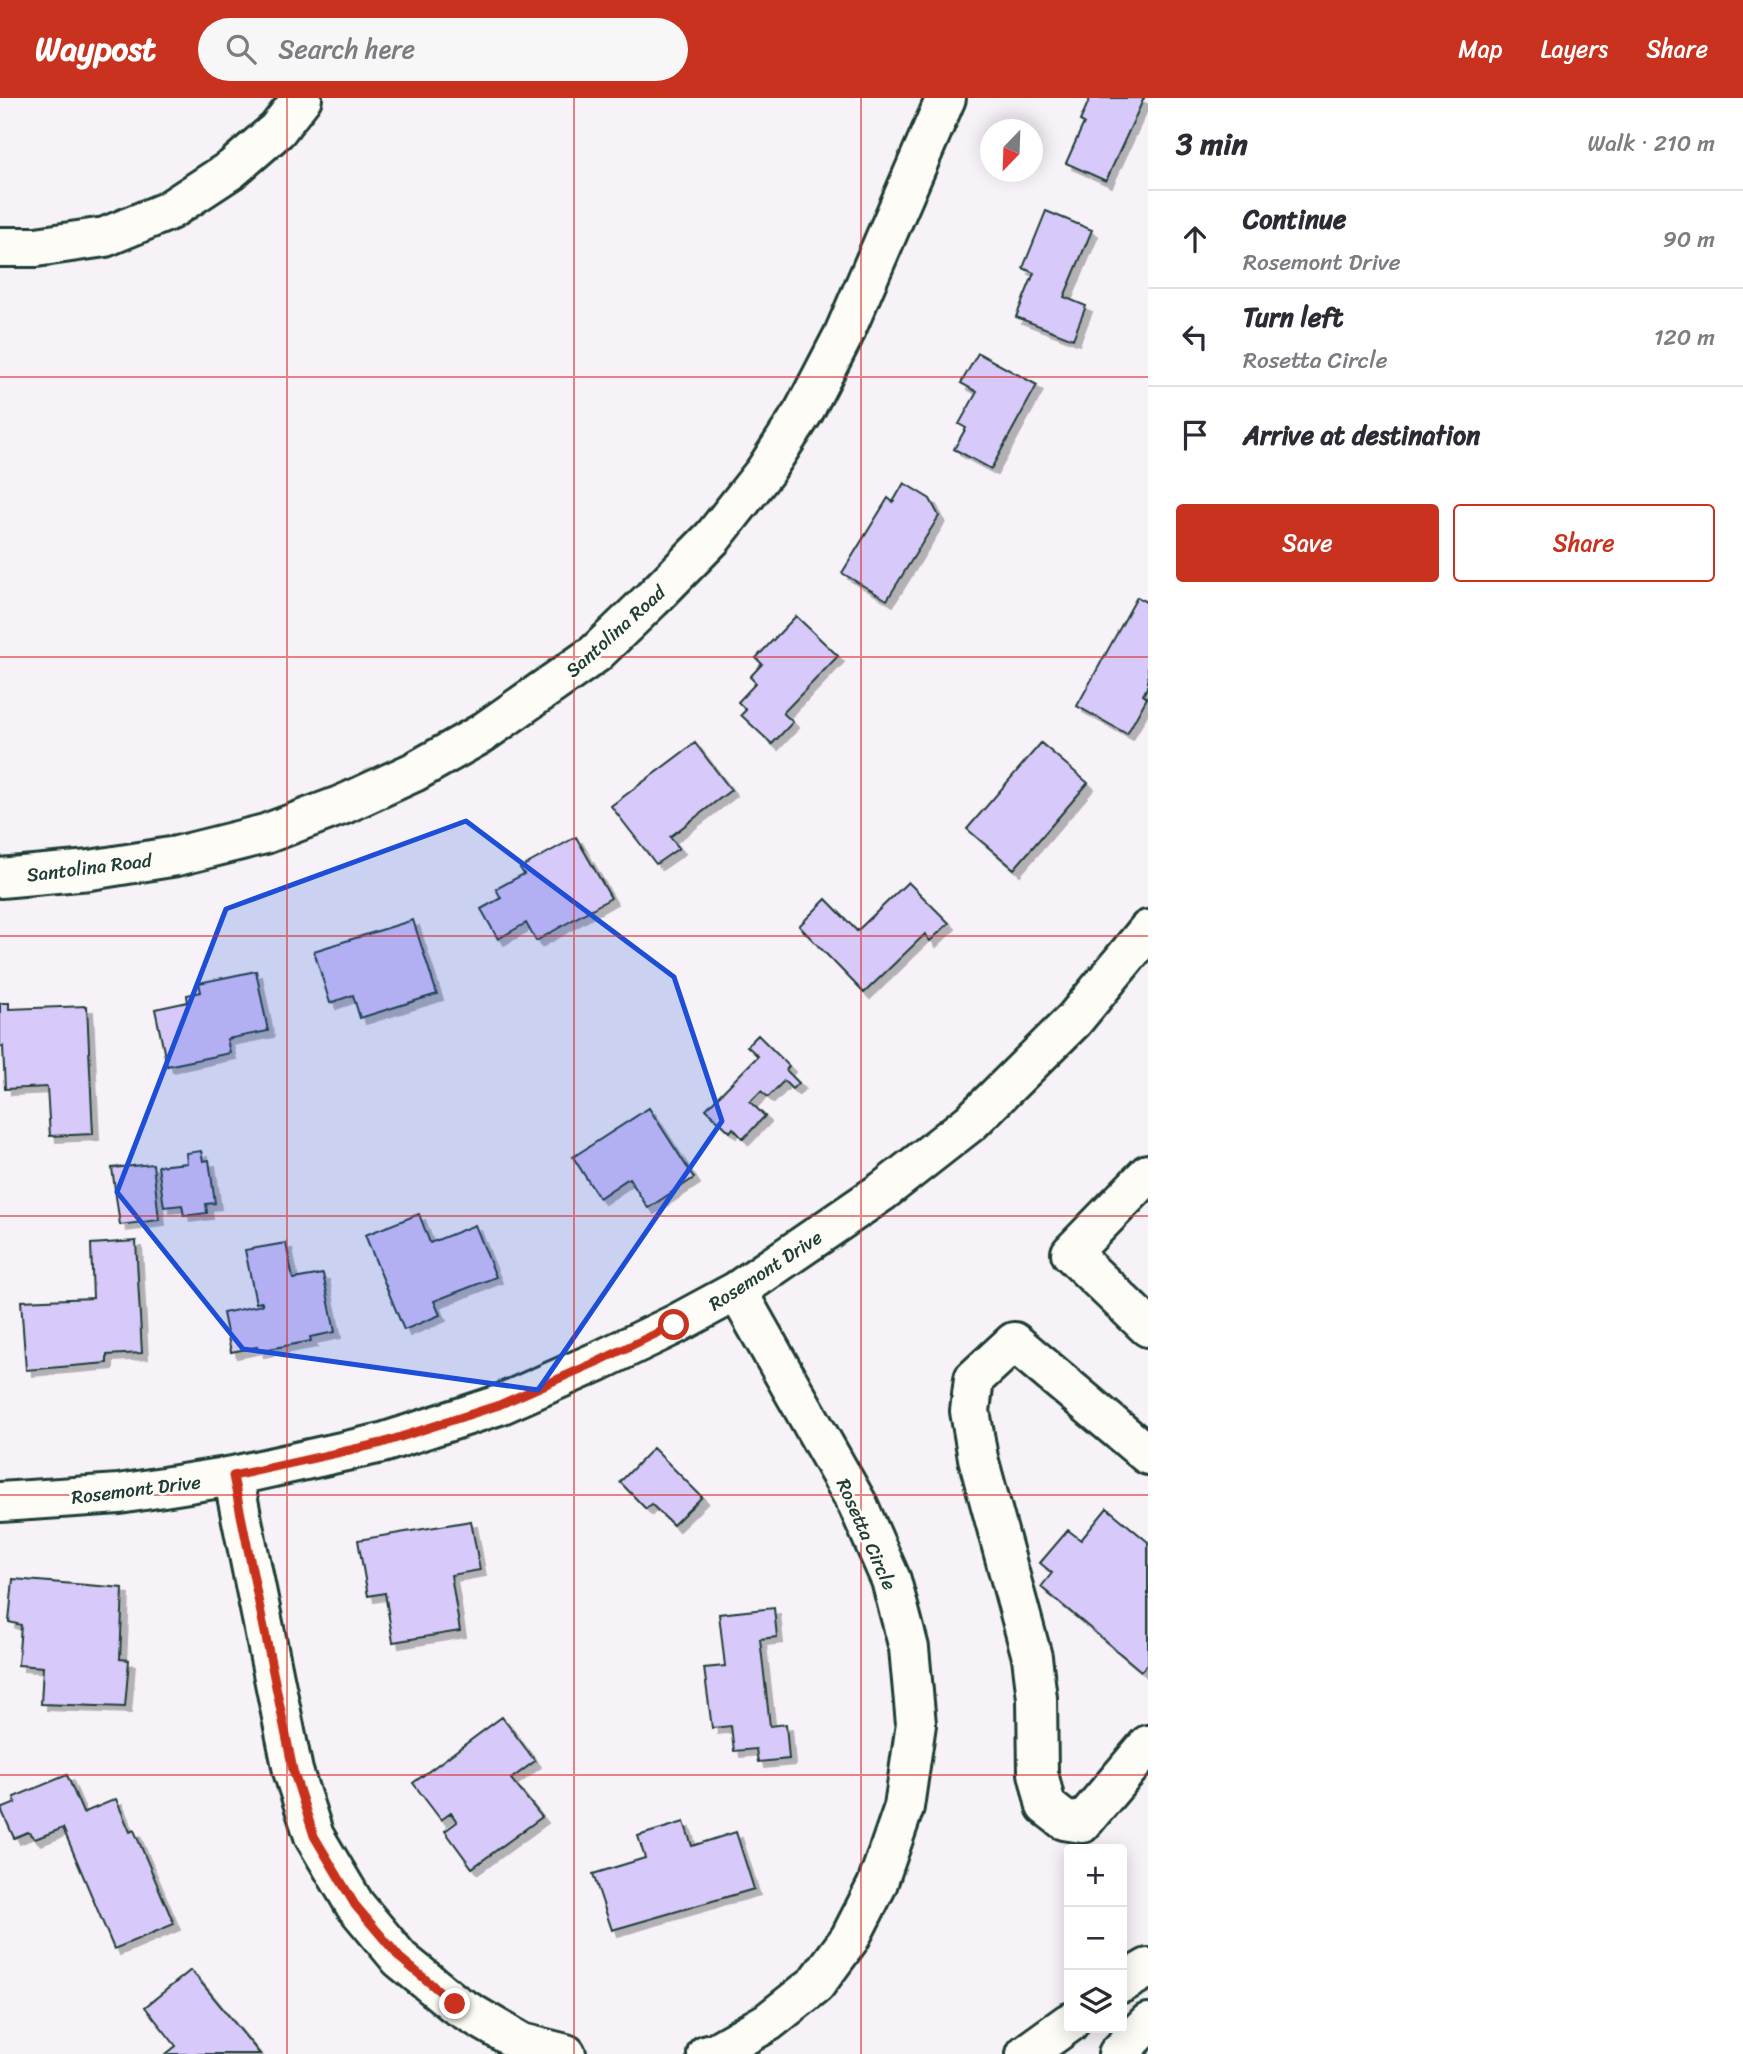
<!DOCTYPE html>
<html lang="en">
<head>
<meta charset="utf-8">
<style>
	:root { --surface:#fff; --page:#f7f7f7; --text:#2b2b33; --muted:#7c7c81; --line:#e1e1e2; --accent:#c8321e }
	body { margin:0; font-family:Sriracha,sans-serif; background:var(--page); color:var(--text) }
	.controls { position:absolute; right:21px; bottom:21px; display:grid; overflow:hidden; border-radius:7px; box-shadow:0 4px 18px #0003 }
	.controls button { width:63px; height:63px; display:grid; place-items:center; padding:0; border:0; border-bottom:2px solid var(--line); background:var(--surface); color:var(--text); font:35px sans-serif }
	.compass { position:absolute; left:980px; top:21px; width:63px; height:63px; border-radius:50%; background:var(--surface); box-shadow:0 4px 18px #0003; rotate:203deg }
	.stop { position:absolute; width:21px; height:21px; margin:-16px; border:5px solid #c8321e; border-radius:50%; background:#fff }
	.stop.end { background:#c8321e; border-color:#fff; box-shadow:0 2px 7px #0008 }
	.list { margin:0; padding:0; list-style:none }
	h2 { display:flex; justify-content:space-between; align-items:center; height:91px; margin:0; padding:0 28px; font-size:30px }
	h2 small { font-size:23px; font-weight:400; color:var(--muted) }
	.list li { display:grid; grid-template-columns:46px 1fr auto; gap:21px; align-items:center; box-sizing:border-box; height:98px; padding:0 28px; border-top:2px solid var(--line) }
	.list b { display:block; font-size:26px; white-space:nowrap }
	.list p { margin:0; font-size:23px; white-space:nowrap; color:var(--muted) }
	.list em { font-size:23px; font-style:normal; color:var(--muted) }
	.actions { display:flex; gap:14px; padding:21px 28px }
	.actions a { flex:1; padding:16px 0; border:2px solid var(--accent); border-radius:7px; text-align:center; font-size:24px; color:var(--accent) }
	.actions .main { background:var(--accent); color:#fff }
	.icon { flex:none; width:38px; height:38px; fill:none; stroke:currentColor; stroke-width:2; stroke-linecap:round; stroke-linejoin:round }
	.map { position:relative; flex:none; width:1148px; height:1956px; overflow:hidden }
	header { display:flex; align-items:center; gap:42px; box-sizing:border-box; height:98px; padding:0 35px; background:var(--accent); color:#fff }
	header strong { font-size:33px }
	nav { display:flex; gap:38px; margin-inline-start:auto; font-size:24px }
	.search { width:490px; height:63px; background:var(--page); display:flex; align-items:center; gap:18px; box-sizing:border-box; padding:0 24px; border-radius:38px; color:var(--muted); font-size:26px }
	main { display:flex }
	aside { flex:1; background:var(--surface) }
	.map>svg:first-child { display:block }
	.building { fill:#d8c9fb; stroke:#1f3d34; stroke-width:2; filter:url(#shadow) }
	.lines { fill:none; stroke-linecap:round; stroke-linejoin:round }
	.minor-casing { stroke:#1f3d34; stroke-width:44 }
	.highway-casing { stroke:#1f3d34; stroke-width:44 }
	.minor { stroke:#fdfcf7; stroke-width:38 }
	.highway { stroke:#fdfcf7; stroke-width:38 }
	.route { stroke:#c8321e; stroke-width:9 }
	.marked { fill:#1d4ed8; fill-opacity:0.2; stroke:#1d4ed8; stroke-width:5; stroke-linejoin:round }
	.grid { fill:none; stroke:#d62828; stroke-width:2; stroke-opacity:0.55 }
	.labels { text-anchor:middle; stroke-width:5; stroke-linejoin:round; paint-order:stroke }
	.street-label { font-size:19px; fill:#1f3d34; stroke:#fdfcf7 }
</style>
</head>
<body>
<header>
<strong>Waypost</strong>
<div class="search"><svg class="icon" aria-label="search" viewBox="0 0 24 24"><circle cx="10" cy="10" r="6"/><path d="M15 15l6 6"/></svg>Search here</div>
<nav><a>Map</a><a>Layers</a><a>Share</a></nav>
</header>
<main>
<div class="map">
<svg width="1148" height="1956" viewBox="0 0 1148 1956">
	<defs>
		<filter id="shadow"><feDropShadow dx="6" dy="6" stdDeviation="0" flood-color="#0004"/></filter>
	</defs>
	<rect width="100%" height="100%" fill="#f6f2f8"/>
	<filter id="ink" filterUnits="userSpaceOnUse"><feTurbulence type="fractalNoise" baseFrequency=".0143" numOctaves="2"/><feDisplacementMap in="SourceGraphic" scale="14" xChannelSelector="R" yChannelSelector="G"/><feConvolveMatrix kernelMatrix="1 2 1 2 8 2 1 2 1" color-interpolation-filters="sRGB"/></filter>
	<g filter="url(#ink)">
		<path class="building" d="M 1090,0 L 1144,0 L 1106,83 L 1066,65 L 1084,25 L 1080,23 Z
			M 1046,113 L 1092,132 L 1064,199 L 1086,208 L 1073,241 L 1016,219 L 1034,175 L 1023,170 Z
			M 978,255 L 1037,287 L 991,371 L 954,351 L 966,330 L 959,326 L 977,294 L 961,285 Z
			M 904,385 L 930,401 L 939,418 L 887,502 L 842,475 L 888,400 L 893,404 Z
			M 1137,499 L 1148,505 L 1148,588 L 1143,597 L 1147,600 L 1127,636 L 1077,608 Z
			M 796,518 L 838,558 L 783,615 L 793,624 L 772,646 L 741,617 L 746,612 L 738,604 L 756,585 L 750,579 L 762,566 L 756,560 Z
			M 695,645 L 731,692 L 670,739 L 679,750 L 656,766 L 611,708 Z
			M 1041,645 L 1088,685 L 1014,771 L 967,731 Z
			M 576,739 L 611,800 L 536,843 L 526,825 L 498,841 L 481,811 L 501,800 L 496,791 L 524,776 L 520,770 Z
			M 908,784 L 949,825 L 930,843 L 925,836 L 864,895 L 799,828 L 826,801 L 857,833 Z
			M 413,822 L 437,896 L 360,920 L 353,897 L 330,905 L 314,853 Z
			M 256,873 L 268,933 L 227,941 L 230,955 L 167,968 L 155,911 L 188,904 L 187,897 L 201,894 L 199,885 Z
			M 0,905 L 9,905 L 9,911 L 87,908 L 93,1036 L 50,1038 L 47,989 L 5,991 L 3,948 L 0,949 Z
			M 758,937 L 789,968 L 786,972 L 799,985 L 792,991 L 784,983 L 768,999 L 761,993 L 750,1004 L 765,1018 L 743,1041 L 733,1030 L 730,1034 L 706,1011 L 758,958 L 747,948 Z
			M 649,1010 L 694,1080 L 648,1110 L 629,1080 L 599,1100 L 573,1059 Z
			M 201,1053 L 203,1063 L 209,1062 L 215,1105 L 206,1106 L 207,1115 L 184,1118 L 182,1107 L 164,1109 L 158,1068 L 187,1065 L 186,1055 Z
			M 153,1066 L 159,1122 L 120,1127 L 112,1070 Z
			M 419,1116 L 430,1145 L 475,1127 L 496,1179 L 434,1203 L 440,1217 L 404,1232 L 365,1137 Z
			M 136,1143 L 142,1255 L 107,1257 L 107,1265 L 26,1272 L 21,1203 L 93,1200 L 91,1146 Z
			M 286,1145 L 293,1181 L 323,1176 L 335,1234 L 310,1239 L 311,1243 L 258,1253 L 257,1249 L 231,1254 L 223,1215 L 262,1207 L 262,1204 L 256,1205 L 245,1152 Z
			M 653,1350 L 702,1399 L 673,1427 L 651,1406 L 646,1411 L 620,1384 Z
			M 1107,1410 L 1148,1444 L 1148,1566 L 1141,1573 L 1041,1489 L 1052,1475 L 1040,1465 L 1068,1432 L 1081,1442 Z
			M 471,1423 L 480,1472 L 451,1477 L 460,1533 L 393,1544 L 385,1495 L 368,1498 L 358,1442 Z
			M 13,1481 L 123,1490 L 120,1561 L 129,1562 L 125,1609 L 41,1606 L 43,1569 L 18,1567 L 21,1527 L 9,1524 Z
			M 774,1510 L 777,1539 L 760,1541 L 770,1628 L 786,1626 L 789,1661 L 758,1664 L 756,1651 L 734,1653 L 731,1628 L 712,1630 L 704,1570 L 725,1568 L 719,1516 Z
			M 502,1619 L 535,1663 L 511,1681 L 542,1719 L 472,1770 L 445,1733 L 457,1724 L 451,1715 L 441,1722 L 413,1685 Z
			M 67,1677 L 83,1715 L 116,1701 L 130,1734 L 134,1732 L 174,1826 L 114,1851 L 63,1730 L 35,1741 L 28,1734 L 14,1740 L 1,1711 L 16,1705 L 14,1699 Z
			M 684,1724 L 692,1748 L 736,1734 L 754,1791 L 612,1832 L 593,1776 L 645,1760 L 638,1738 Z
			M 191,1872 L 260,1956 L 166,1956 L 176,1948 L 145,1909 Z"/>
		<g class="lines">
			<defs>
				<path id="minor" d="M 0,149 L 36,149 L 105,139 L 168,113 L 232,71 L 277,32 L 302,0
					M 0,780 L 90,772 L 177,758 L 265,736 L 342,707 L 414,674 L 481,636 L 595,556 L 652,501 L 713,439 L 765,373 L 804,313 L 843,238 L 946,0
					M 1148,1076 L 1071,1155 L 1148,1229
					M 1148,1357 L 1014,1244 L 974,1281 L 970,1313 L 978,1360 L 1032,1559 L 1037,1600 L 1038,1675 L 1046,1708 L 1064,1722 L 1082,1725 L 1148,1647
					M 233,1378 L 293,1673 L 314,1738 L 355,1807 L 400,1861 L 455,1906 L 522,1945 L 566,1956
					M 0,1404 L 119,1396 L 233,1378 L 382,1345 L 499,1307 L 599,1263 L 674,1227 L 737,1193 L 883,1093 L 971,1024 L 1074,922 L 1148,832
					M 1122,1885 L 1148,1870
					M 707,1956 L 714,1955 L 768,1924 L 816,1886 L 850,1840 L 877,1787 L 904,1709 L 916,1626 L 909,1550 L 891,1482 L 858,1407 L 737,1193
					M 1026,1956 L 1069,1925"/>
				<path id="highway" d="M 1118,1956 L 1148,1925"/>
			</defs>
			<use href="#minor" class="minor-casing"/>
			<use href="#highway" class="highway-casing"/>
			<use href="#minor" class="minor"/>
			<use href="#highway" class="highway"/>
		</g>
	</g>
	<g class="lines" filter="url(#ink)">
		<path class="route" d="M 455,1906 L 400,1860 L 355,1807 L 314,1738 L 293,1672 L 233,1378 L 382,1345 L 499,1307 L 599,1263 L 674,1227"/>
	</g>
	<path class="marked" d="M 466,723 L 674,879 L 722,1023 L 538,1292 L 243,1251 L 117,1094 L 226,811 Z"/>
	<path class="grid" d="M 287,0 L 287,1956M 574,0 L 574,1956M 861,0 L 861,1956M 0,279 L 1148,279M 0,559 L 1148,559M 0,838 L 1148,838M 0,1118 L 1148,1118M 0,1397 L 1148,1397M 0,1677 L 1148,1677"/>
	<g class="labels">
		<g class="street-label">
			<text transform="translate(615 533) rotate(-42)" y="7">Santolina Road</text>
			<text transform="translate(89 769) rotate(-7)" y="7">Santolina Road</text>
			<text transform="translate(765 1172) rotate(-33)" y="7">Rosemont Drive</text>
			<text transform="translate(136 1391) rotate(-7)" y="7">Rosemont Drive</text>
			<text transform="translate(867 1436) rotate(66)" y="7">Rosetta Circle</text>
		</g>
	</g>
</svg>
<div class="controls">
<button>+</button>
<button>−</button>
<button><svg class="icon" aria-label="layers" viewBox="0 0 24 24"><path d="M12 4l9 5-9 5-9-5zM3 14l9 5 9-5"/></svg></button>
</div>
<svg class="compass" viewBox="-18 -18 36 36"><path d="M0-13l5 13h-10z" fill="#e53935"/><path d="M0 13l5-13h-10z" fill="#7c7c81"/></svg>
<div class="stop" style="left:674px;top:1227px"></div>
<div class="stop end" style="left:455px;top:1906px"></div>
</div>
<aside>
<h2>3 min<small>Walk · 210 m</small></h2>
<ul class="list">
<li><svg class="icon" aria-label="ahead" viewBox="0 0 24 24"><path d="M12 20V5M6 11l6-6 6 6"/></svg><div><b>Continue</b><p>Rosemont Drive</p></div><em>90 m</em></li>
<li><svg class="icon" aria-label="left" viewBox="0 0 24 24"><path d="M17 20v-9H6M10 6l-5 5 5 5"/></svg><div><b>Turn left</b><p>Rosetta Circle</p></div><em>120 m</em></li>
<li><svg class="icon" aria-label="arrive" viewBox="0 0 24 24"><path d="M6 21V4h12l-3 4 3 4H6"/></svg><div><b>Arrive at destination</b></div></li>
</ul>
<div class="actions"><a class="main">Save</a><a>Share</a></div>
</aside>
</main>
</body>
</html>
